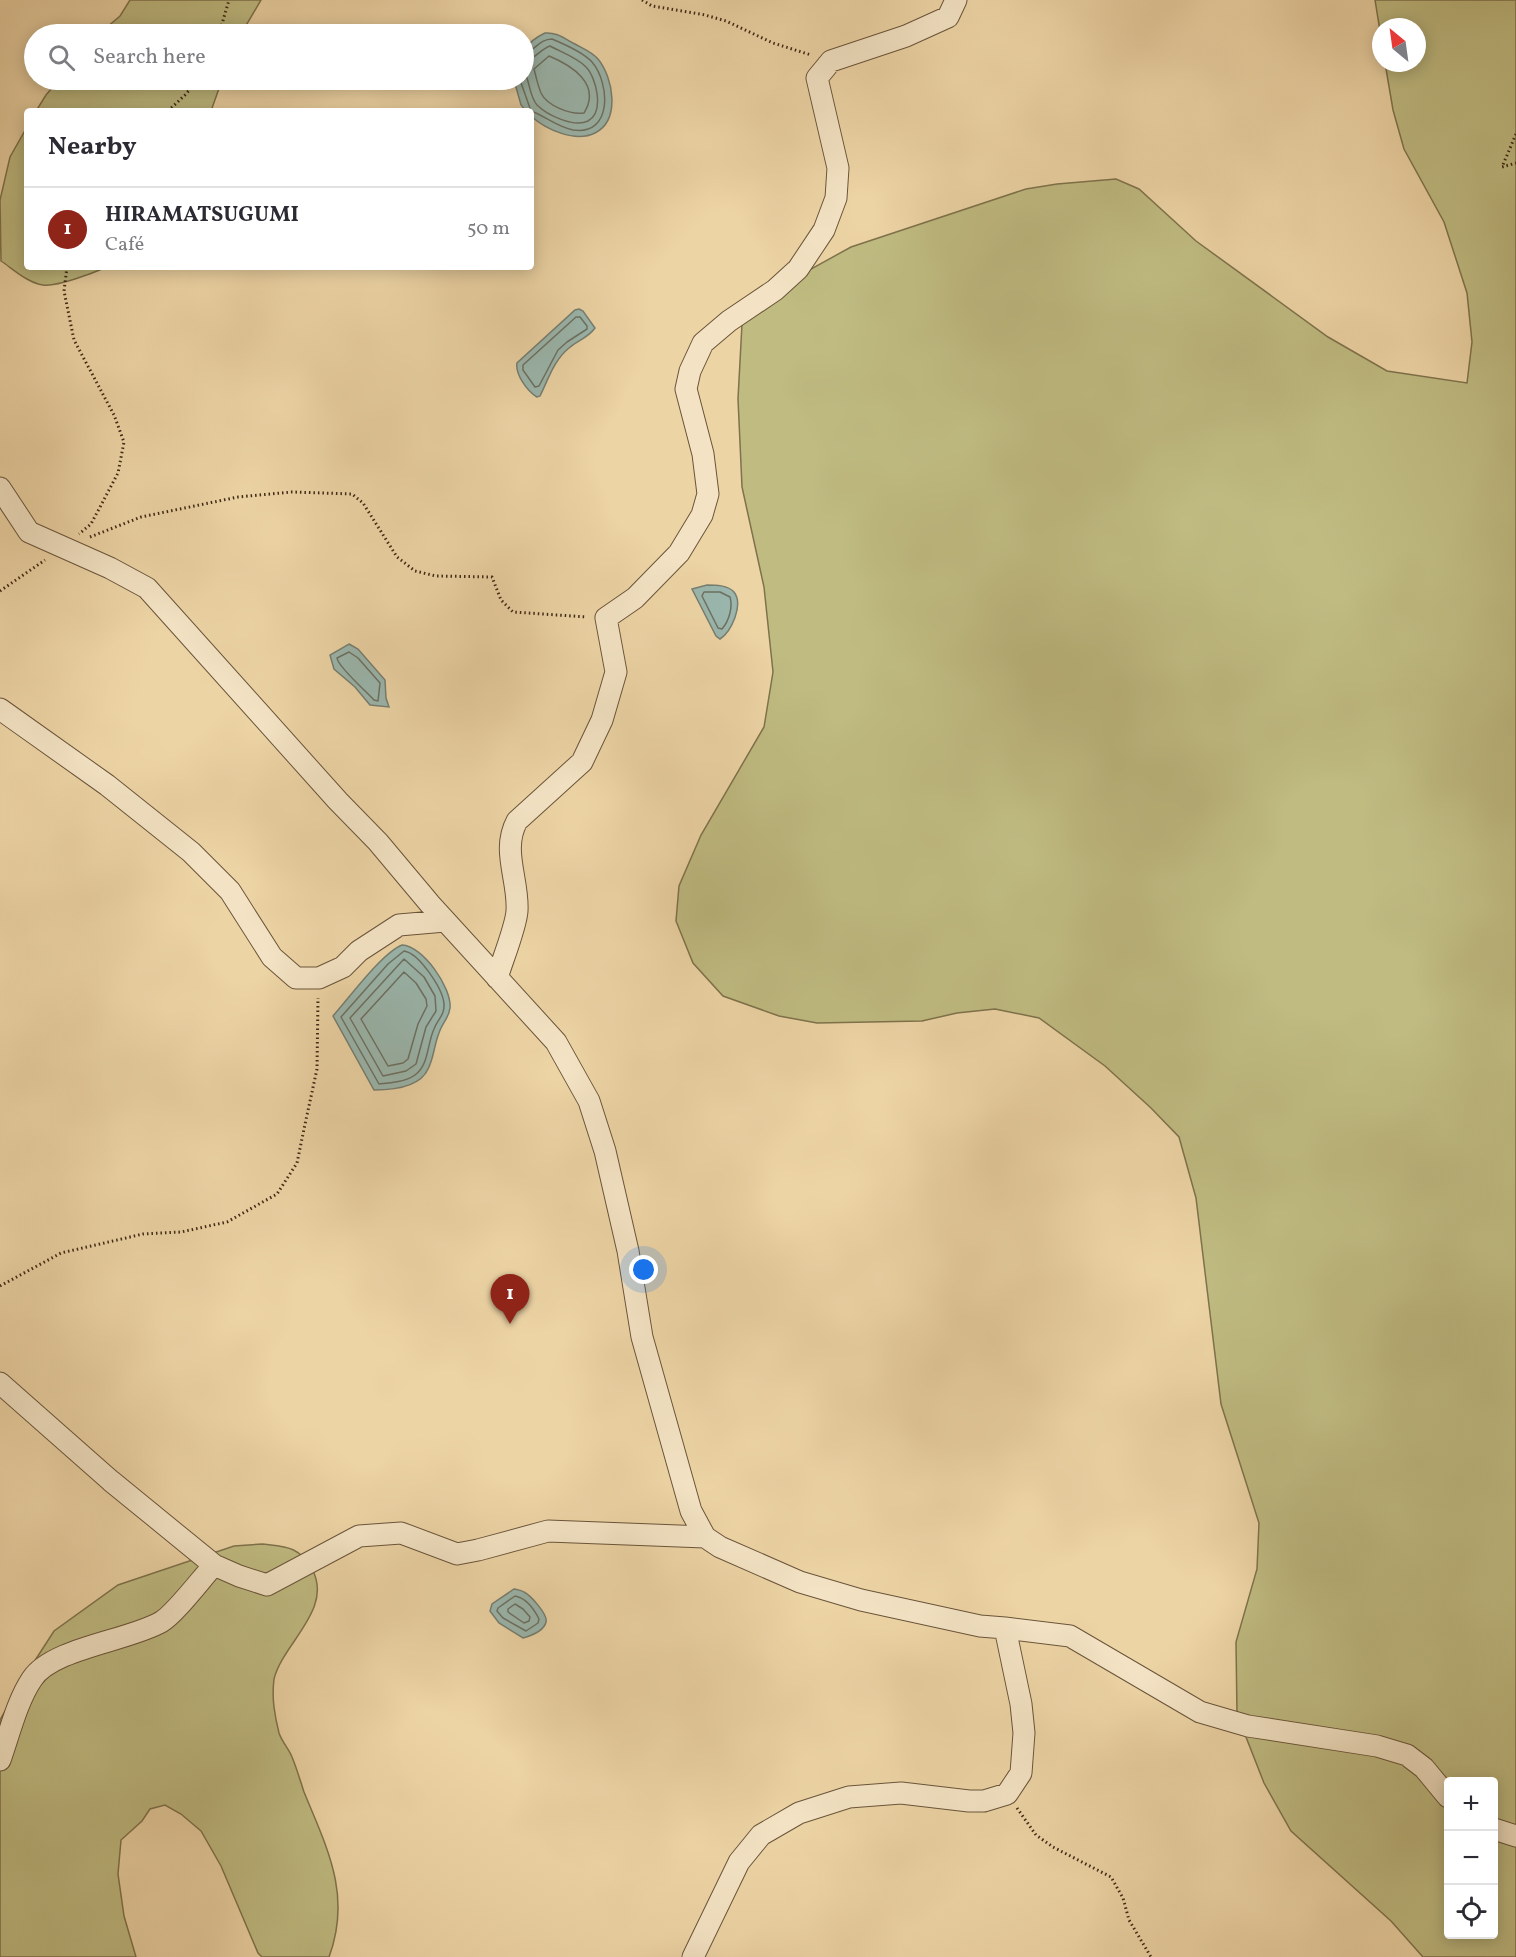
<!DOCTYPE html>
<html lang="en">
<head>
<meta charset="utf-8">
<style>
	:root { --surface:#fff; --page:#f7f7f7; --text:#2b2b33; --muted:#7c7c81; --line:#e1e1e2; --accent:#8f2418 }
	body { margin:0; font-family:Vollkorn,serif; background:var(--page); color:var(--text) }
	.controls { position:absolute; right:18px; bottom:18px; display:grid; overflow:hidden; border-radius:6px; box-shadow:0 3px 15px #0003 }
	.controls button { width:54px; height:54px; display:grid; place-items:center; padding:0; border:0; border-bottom:2px solid var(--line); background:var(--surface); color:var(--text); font:30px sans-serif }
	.compass { position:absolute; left:1372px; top:18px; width:54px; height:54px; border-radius:50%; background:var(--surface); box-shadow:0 3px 15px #0003; rotate:331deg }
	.you { position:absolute; left:644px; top:1270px; width:21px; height:21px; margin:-15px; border:4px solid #fff; border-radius:50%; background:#1a73e8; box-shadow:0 0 0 9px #1a73e833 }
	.badge { display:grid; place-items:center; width:39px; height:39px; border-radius:50%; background:var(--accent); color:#fff; font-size:20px; font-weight:700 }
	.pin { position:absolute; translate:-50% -50px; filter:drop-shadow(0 2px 3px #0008) }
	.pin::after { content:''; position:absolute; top:32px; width:21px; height:18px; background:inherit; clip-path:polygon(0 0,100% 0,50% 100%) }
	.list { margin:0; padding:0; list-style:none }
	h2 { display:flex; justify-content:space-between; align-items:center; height:78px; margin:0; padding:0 24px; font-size:26px }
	h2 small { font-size:20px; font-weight:400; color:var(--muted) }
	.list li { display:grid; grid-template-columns:39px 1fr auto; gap:18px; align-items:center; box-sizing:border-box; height:84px; padding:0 24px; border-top:2px solid var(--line) }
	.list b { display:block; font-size:22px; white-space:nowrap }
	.list p { margin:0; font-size:20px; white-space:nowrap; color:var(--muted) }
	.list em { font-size:20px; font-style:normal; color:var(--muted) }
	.icon { flex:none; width:33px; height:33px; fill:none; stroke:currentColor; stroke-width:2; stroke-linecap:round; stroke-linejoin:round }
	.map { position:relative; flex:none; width:1516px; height:1957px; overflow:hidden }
	.search { position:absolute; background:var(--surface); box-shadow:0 3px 15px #0003; left:24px; top:24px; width:510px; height:66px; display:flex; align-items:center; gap:15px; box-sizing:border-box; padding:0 21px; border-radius:33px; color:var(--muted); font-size:22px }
	.panel { position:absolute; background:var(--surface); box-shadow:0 3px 15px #0003; left:24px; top:108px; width:510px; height:162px; border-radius:6px }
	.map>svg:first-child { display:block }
	.green { fill:#bfbb81; stroke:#7f724c; stroke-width:1.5; fill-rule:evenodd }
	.water { fill:#9ab7ae; stroke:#767e71; stroke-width:1.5 }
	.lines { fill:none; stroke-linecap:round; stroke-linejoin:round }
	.shore { stroke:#6c7062; stroke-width:1.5 }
	.street-casing { stroke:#6a543a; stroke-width:23 }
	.path { stroke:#3f2916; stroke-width:3; stroke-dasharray:1.5 3; stroke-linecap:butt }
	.street { stroke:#f3e3c4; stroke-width:21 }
</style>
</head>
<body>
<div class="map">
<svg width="1516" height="1957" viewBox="0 0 1516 1957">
	<rect width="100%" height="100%" fill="#edd4a5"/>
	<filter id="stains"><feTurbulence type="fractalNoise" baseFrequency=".00333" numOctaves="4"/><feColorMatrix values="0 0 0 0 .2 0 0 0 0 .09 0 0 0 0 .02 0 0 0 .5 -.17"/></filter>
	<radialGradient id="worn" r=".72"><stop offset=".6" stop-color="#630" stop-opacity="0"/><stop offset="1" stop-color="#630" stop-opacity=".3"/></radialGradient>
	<path class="green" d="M 130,0 L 261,0 L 241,34 L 99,34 L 120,16 Z
		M 1375,0 L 1516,0 L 1516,1957 L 1423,1957 L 1391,1921 L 1291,1831 L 1264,1783 L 1237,1714 L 1236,1642 L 1257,1569 L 1259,1523 L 1221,1404 L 1196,1198 L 1179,1137 L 1151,1108 L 1105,1066 L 1039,1018 L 995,1009 L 957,1013 L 922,1021 L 817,1023 L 779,1016 L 723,996 L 693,963 L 676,921 L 679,886 L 701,835 L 764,727 L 773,672 L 764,587 L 742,487 L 738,399 L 742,324 L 782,285 L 851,247 L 1026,189 L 1057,184 L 1116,179 L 1139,189 L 1196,241 L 1328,337 L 1387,371 L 1467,383 L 1472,342 L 1467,293 L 1444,222 L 1404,149 L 1393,110 L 1385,63 L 1417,63 L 1417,27 L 1381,27 L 1381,37 ZM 1448,1782 L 1494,1782 L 1494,1934 L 1448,1934 Z
		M 59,80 L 222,80 L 211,111 L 36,111 L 46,95 Z
		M 27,127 L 27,267 L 107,267 C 93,273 57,287 43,285 C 28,283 13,269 1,261 L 0,200 L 10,157 Z
		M 262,1544 C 286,1547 299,1546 312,1569 C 334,1609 283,1643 274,1679 C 273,1687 273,1699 274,1707 C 275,1715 277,1725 279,1733 C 282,1742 289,1749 292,1757 C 297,1769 300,1780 304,1792 C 327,1848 352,1895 329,1957 L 262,1957 L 258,1953 L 221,1866 L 201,1831 L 181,1814 L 165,1805 L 150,1809 L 142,1821 L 121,1840 L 118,1874 L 124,1916 L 136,1957 L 0,1957 L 0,1720 L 25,1676 L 54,1631 L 118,1585 L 234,1546 Z"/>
	<path class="water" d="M 545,33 C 557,32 565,39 575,44 C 582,48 592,52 598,59 C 613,77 621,120 595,133 C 575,143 545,129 531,116 L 531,111 L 526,111 L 521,105 L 514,80 L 524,80 C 524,54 520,45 545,33 Z
		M 579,309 L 583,311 L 595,328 C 588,338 578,340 569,348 C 554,360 548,380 540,396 L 537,397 C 527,391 515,374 517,363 L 575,310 Z
		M 707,585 C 715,585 728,585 734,592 C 744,605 731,632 720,639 L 716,636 L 692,589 Z
		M 349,644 L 358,649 L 385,680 L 386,698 L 389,707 L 370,705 L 355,687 L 334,669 L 330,655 Z
		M 402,945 C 423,946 452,988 450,1008 C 449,1018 442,1023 439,1033 C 434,1045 434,1058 428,1069 C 420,1087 392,1090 374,1090 L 333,1016 C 349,998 382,953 402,945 Z
		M 514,1589 C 515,1589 523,1591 524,1592 C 530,1595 548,1614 546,1622 C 544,1631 530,1636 523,1638 L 499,1623 L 490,1611 L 492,1604 Z"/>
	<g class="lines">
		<path class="shore" d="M 549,56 C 571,65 602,84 584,113 C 571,115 547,106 541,93 C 538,86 536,77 534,69 Z
			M 524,60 C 535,60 539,50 550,46 C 561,52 578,58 586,67 C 596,77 605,112 588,121 C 574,128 547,115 537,105 C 529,96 530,81 524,71
			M 520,80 L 531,111 C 545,116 557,127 573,130 C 613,136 610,83 592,62 C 583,52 564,44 552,39 C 539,39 534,52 524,53
			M 576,317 L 580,317 L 587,326 L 587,329 L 567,342 L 558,350 L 539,386 L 535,387 L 523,370 L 523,365 Z
			M 704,592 L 720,592 L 730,597 C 733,607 729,621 722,629 L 718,628 L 702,596 Z
			M 349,652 L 358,658 L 380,683 L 378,701 L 374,700 C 366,691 338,667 337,658 Z
			M 404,951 C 419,953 443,989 444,1004 C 445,1015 437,1020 434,1029 C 427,1044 429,1065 415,1075 C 405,1082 390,1083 379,1084 L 341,1017 L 388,964 Z
			M 404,959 L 424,977 L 435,996 L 436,1011 L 426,1027 L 416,1064 L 406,1071 L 383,1076 L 350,1018 Z
			M 404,972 L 416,983 L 426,999 L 427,1006 L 418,1024 L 408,1059 L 403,1063 L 388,1066 L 361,1019 Z
			M 515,1596 C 526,1598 534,1609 539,1619 L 538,1623 L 526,1631 L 503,1618 L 497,1611 L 498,1608 Z
			M 515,1604 L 523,1609 L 530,1617 L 529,1621 L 524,1623 L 508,1612 L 508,1609 Z"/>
		<defs>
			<path id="street" d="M 0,488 L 29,532 L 110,568 L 147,588 L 338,801 L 378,842 L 430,904 L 556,1042 L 589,1101 L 605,1151 L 628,1251 L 642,1337 L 691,1511 L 705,1537 L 720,1547 L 800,1582 L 861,1600 L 980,1626 L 1005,1628 L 1070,1636 L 1200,1712 L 1248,1726 L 1377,1746 L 1407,1755 L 1424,1768 L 1448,1797
				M 0,709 L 107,785 L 191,852 L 230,891 L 272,957 L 296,978 L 319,978 L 343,967 L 359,951 L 399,925 L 445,921
				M 497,978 C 502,961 516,927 517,911 C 519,880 501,850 517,821 L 582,762 L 602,720 L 616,672 L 606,618 L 635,598 L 679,553 L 702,515 L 708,494 L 703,454 L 686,389 L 690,371 L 703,343 L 729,321 L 775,290 L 798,269 L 824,230 L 836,198 L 838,168 L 817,78 L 831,61 L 906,36 L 948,17 L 956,0
				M 0,1383 L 111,1481 L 214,1565 L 239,1576 L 267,1585 L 359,1536 L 401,1533 L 457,1554 L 478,1550 L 548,1531 L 705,1537
				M 0,1760 C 9,1735 17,1701 32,1679 C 52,1648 128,1641 161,1622 C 174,1615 202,1578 214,1565
				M 1494,1829 L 1516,1836
				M 693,1957 L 739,1862 L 761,1835 L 799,1813 L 849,1797 L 901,1793 L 969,1801 L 984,1801 L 1007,1794 L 1021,1773 L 1024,1733 L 1021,1704 L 1005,1628"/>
		</defs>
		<use href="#street" class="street-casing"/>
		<path class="path" d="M 642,0 L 652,6 L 705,15 L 726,21 L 773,43 L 811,55
			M 219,34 L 229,0
			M 168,111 L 185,95 L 198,80
			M 1516,134 L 1502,167 L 1516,163
			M 67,267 L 64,291 L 74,340 L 114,415 L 124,442 L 118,473 L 91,524 L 79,534
			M 90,537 L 141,517 L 238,497 L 292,492 L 352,494 L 363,503 L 397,557 L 415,571 L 436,576 L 492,577 L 501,600 L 513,612 L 587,617
			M 0,591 L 45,560
			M 0,1286 L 61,1253 L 143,1234 L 181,1232 L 227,1222 L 277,1194 L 297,1163 L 304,1129 L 317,1069 L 318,998
			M 1017,1808 L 1036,1835 L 1053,1847 L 1111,1877 L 1123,1898 L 1129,1920 L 1151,1957"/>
		<use href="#street" class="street"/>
	</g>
	<rect width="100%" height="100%" filter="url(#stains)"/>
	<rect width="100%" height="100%" fill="url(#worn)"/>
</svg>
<div class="controls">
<button>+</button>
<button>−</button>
<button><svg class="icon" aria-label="locate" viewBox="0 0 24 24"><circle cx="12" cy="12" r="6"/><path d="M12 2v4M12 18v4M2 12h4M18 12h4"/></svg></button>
</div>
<svg class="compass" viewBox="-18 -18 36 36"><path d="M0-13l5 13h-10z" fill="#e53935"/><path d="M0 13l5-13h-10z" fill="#7c7c81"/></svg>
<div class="you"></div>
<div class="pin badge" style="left:510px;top:1324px">1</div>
<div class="search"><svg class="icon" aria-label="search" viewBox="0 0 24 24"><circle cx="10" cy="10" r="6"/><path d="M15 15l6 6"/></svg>Search here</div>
<section class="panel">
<h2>Nearby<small></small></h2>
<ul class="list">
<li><span class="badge">1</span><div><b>HIRAMATSUGUMI</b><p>Café</p></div><em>50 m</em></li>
</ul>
</section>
</div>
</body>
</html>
